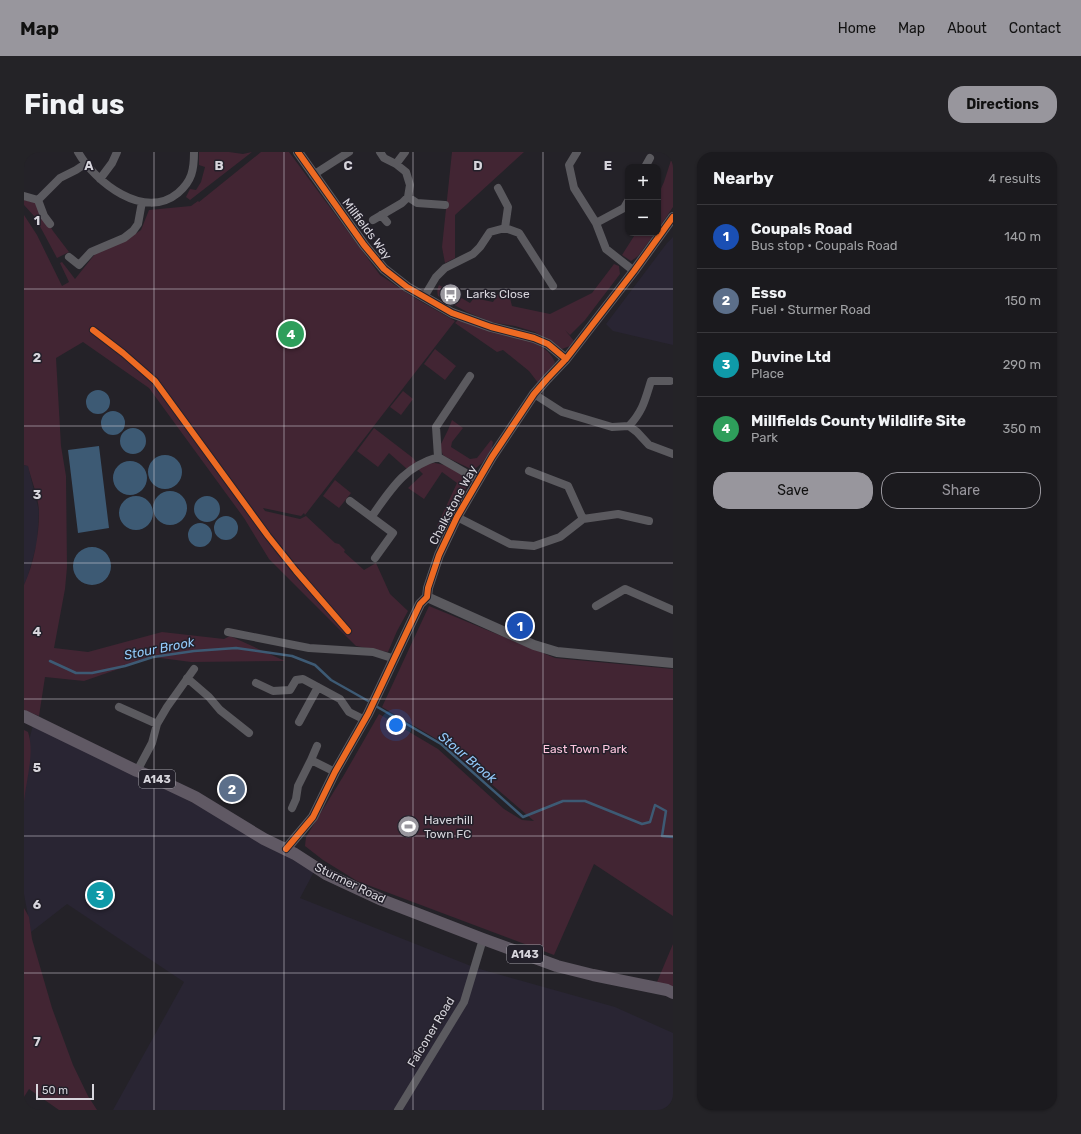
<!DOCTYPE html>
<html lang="en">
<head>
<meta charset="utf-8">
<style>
	:root { --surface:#1b1a1e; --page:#242327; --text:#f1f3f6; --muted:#a0a1a4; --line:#39383c; --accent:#98969d }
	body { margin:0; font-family:Rubik,sans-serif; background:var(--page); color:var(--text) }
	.controls { position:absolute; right:12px; top:12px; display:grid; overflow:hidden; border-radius:8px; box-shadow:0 1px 3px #0004 }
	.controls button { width:36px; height:36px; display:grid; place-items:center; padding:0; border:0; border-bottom:1px solid var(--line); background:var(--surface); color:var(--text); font:20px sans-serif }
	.scale { position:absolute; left:12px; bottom:10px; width:58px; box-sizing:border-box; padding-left:4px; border:2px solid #d7d5dc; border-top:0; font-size:11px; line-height:14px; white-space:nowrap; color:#d7d5dc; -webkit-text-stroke:3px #23202a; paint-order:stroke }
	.you { position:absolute; left:372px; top:573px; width:14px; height:14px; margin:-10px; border:3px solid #fff; border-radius:50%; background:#1a73e8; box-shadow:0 0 0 6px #1a73e833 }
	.badge { display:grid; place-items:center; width:26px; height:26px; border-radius:50%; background:var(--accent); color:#fff; font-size:13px; font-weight:700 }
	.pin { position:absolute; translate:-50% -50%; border:2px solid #fff; box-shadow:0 1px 4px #0006 }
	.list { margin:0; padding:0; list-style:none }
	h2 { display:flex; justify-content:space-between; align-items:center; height:52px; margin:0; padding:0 16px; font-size:17px }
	h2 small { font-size:13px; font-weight:400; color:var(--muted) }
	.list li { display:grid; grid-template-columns:26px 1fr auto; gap:12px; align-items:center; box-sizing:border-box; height:64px; padding:0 16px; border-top:1px solid var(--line) }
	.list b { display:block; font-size:15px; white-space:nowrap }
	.list p { margin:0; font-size:13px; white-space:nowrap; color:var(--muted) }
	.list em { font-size:13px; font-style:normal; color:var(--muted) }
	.actions { display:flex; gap:8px; padding:12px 16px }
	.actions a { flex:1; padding:9px 0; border:1px solid var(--accent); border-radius:16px; text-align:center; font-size:14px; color:var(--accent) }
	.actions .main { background:var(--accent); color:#111 }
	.map { position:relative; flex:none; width:649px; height:958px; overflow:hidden; border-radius:16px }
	header { display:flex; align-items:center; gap:24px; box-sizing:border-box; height:56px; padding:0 20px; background:var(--accent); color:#111 }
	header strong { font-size:19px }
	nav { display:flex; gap:22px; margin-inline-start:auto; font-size:14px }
	.intro { display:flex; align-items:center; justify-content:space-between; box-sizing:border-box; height:96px; padding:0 24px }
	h1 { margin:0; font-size:28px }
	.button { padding:10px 18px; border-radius:16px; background:var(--accent); color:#111; font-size:14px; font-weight:700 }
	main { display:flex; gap:24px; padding:0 24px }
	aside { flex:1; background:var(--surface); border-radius:16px; box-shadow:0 1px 3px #0004 }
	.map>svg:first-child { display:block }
	.built { fill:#292533 }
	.green { fill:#422533 }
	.water { fill:#3d5a74 }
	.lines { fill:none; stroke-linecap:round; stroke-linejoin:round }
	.stream { stroke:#3d5a74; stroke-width:2.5 }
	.minor { stroke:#5b5a5f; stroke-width:8 }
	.tertiary { stroke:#5b5a5f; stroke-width:10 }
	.primary { stroke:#605964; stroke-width:12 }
	.cycleway-casing { stroke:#23202a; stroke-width:8 }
	.cycleway { stroke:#ed6a23; stroke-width:6 }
	.grid { fill:none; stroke:#d7d5dc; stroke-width:1; stroke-opacity:0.55 }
	.labels { text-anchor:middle; stroke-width:3; stroke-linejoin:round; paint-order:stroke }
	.shield { fill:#23202a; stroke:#a19fa7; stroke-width:1 }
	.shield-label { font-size:11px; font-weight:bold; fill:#d7d5dc }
	.street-label { font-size:12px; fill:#d7d5dc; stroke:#23202a }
	.poi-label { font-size:12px; fill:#d7d5dc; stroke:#23202a; text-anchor:start }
	.park-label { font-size:12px; fill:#fdc5dd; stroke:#23202a }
	.water-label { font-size:13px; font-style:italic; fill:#93c9fa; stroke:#23202a }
	.grid-label { font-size:13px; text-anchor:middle; font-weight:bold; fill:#d7d5dc; stroke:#23202a; stroke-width:3; stroke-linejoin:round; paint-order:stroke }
</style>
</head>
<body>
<header>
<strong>Map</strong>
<nav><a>Home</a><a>Map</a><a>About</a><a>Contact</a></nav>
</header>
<div class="intro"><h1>Find us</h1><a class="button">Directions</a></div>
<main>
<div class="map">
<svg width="649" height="958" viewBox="0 0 649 958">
	<rect width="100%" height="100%" fill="#242228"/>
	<path class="built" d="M 649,85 L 649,193 L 589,179 L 582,172 L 643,91 Z
		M 0,313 L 4,314 L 15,359 L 13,391 L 4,424 L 0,433 Z
		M 10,569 L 52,589 L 292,716 L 276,746 L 452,816 L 591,855 L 649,881 L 649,958 L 89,958 L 160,830 L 43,752 L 7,780 L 0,742 L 0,609 Z"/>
	<path class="green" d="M 175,0 L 205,0 L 219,2 L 228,0 L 166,48 L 162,45 L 166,37 L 172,38 L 177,30 L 181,15 L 175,13 Z
		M 237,0 L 265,0 L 356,123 L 389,145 L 431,169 L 281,363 L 280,361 L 277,364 L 239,356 L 241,359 L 276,367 L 282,364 L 311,391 L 315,392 L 321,398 L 320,400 L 340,418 L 352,411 L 366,442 L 384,459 L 373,479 L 364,500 L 332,494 L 245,407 L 220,366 L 125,236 L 59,190 L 32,206 L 37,294 L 42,324 L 43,415 L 41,437 L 30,496 L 64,500 L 138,480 L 200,487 L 206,484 L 261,509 L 167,510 L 129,505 L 60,529 L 21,525 L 15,564 L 0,558 L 0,433 C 10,411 15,384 15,360 C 15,347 7,327 4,314 L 0,313 L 0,63 L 13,83 L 38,134 L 45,130 L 36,111 L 38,110 L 51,127 L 71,102 L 101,89 L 117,78 L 125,58 L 167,54 L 174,49 L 175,50 Z
		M 428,0 L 500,0 L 431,63 L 431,106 L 421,111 L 418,95 Z
		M 649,2 L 649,55 L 634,77 L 634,43 L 640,30 Z
		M 0,48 L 12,51 L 29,79 L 45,100 L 33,106 L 11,65 L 0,53 Z
		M 612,81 L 631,81 L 614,104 L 607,109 L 598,103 Z
		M 590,112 L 595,114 L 596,122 L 561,168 L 546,183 L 541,178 L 550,189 L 546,194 L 538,197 L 511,180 L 491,174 L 467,170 L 443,160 L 414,144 C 413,140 413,137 415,133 L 446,151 L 450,146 L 469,150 L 474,142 L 485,142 L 488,154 L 526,162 L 568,141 Z
		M 434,168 L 507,189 C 517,194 526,199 531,210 L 528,217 L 515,232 L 505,219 L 479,198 L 473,200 L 431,171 Z
		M 411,197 L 432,214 L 421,228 L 400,212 Z
		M 379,239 L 389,247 L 377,263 L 366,255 Z
		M 428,268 L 439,276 L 428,290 L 427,295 L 446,307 L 453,306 L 467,288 L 469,290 L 468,296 L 458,311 L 452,316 L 445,316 L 422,305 L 419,303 L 417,298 L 417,292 L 424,278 Z
		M 350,276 L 389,306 L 392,310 L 383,317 L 365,301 L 354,315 L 333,299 Z
		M 411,311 L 425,314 L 442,323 L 444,332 L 421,379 L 413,374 L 433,331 L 418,320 L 400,347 L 384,336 L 399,322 L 394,317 L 403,312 Z
		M 311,328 L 327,341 L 315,356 L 299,344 Z
		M 405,454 L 531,506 L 649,517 L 649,764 L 570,712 L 530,803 L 333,729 L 299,708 L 281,694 L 282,685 L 320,623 L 355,562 L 414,597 L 480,657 L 498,668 L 510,669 L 421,592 L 358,555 Z
		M 0,578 L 4,580 C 11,601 2,628 0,650 Z
		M 0,756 L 5,765 L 8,787 L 28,856 L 49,913 L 64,944 L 73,958 L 35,958 L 5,937 L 0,945 Z
		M 649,792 L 649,841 L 643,838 L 633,830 Z"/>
	<path class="water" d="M62 250a12 12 0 1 1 24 0a12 12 0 1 1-24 0Z
		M77 271a12 12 0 1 1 24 0a12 12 0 1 1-24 0Z
		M96 289a13 13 0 1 1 26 0a13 13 0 1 1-26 0Z
		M 75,294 L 85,376 L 54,381 L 44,298 Z
		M124 320a17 17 0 1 1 34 0a17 17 0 1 1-34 0Z
		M89 326a17 17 0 1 1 34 0a17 17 0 1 1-34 0Z
		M129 356a17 17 0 1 1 34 0a17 17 0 1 1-34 0Z
		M95 361a17 17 0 1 1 34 0a17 17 0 1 1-34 0Z
		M170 357a13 13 0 1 1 26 0a13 13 0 1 1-26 0Z
		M190 376a12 12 0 1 1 24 0a12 12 0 1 1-24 0Z
		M164 383a12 12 0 1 1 24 0a12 12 0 1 1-24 0Z
		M49 414a19 19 0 1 1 38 0a19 19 0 1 1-38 0Z"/>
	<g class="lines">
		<path class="stream" d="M 26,509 L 52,521 L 68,521 L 101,514 L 129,505 L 170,499 L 212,496 L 268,504 L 291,513 L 307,528 L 346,550
			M 350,553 L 417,592 L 499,665 L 539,649 L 561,649 L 618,672 L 626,670 L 631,653 L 642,659 L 638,684 L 649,685"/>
		<path class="minor" d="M 54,0 C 71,30 120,69 154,41 C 168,29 170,18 170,0
			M 553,0 L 545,13 L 550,36 L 572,71 L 582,97 L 610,119
			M 372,12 L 381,0
			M 621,15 L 626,6
			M 289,23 L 325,0
			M 76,27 L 88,11 L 93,0
			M 474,36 L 484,55 L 481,76
			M 0,44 L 14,48
			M 384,45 L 393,51 L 421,53
			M 357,63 L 363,70
			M 349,68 L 378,51 L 384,45 L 386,33 L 382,20 L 372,12 L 360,6 L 356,0
			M 572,71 L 600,56 L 604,49
			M 26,72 L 20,64 L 14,48 L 36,26 L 52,18 L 61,12
			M 45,105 L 55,113 L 67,100 L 100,86 L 109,79 L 114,72 L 118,50
			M 400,145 L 412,125 L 421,116 L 449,102 L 456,95 L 466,80 L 481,76 L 495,81 L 529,134
			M 446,224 L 412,275 L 414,305 L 454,328
			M 510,242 L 538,260 L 588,275 L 605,274 C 619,259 621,248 627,229 L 646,229
			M 605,274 L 613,280 L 625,293 L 649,302
			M 505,319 L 544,334 L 559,367
			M 326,349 L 369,381 L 351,406
			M 348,364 C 368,336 380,315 414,305
			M 433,365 L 486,392 L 510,394 L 536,385 L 559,367 L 594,362 L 625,369
			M 572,454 L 601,437 L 649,458
			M 204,480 L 285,496 L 349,500 L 371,507
			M 163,526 L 185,545 L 196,558 L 225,581
			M 232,531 L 249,539 L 266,538 L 272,528 L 279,527 L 316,547 L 325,560 L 341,568
			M 95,555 L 133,572
			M 275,570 L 294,535
			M 287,608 L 293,594
			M 113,619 L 128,591 L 133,572 L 143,555 L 170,517
			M 268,656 L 272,647 L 274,634 L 287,608 L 311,620
			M 374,958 L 440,850 L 459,787"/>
		<path class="tertiary" d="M 274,0 L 340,93 L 360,117 L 383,135 L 428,161 L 467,175 L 510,186 L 524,192 L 542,207
			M 403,445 L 510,493 L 533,500 L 649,511
			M 262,697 L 289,665 L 311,620 L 344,562 L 396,452 L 403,445 L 404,436 L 415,403 L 433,365 L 468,305 L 510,242 L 523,227 L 542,207 L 610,119 L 649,65"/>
		<path class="primary" d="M 0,564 L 113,619 L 131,626 L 171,645 L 240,687 L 271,702 L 302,722 L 358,748 L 459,787 L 533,814 L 569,823 L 643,838 L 649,841"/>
		<defs>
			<path id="cycleway" d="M 274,0 L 340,93 L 360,117 L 383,135 L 428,161 L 467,175 L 510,186 L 524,192 L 542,207
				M 69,178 L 99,201 L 131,229 L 244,384 L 272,419 L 324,479
				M 262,697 L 289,665 L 311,620 L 344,562 L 396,452 L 403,445 L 404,436 L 415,403 L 433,365 L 468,305 L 510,242 L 523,227 L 542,207 L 610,119 L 649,65"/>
		</defs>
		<use href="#cycleway" class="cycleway-casing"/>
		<use href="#cycleway" class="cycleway"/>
	</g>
	<path class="grid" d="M 130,0 L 130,958M 260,0 L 260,958M 389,0 L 389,958M 519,0 L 519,958M 0,137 L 649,137M 0,274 L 649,274M 0,411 L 649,411M 0,547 L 649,547M 0,684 L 649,684M 0,821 L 649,821"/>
	<defs>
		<symbol id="bus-disc" viewBox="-11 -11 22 22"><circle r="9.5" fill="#98969d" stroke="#23202a"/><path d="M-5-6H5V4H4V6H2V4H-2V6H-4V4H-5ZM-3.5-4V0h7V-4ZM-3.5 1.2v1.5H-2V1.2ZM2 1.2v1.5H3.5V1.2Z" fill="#fff"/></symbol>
		<symbol id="stadium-disc" viewBox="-11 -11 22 22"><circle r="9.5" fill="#98969d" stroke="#23202a"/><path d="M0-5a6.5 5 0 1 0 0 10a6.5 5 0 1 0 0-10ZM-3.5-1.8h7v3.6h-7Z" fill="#fff"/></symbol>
	</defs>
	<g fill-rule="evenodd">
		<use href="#bus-disc" x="414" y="130" width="25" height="25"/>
		<use href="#stadium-disc" x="372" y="662" width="25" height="25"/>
	</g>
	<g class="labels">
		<g class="shield">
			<rect x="115" y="618" width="36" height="18" rx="3"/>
			<rect x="483" y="793" width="36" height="18" rx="3"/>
		</g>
		<g class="shield-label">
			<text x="133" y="631">A143</text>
			<text x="501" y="806">A143</text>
		</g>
		<g class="street-label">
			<text transform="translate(343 77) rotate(53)" y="4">Millfields Way</text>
			<text transform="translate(429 353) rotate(-62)" y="4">Chalkstone Way</text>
			<text transform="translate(326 731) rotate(26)" y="4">Sturmer Road</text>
			<text transform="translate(407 880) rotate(-59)" y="4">Falconer Road</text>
		</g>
		<g class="poi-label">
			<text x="442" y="146">Larks Close</text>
			<text x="400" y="672">Haverhill<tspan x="400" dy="14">Town FC</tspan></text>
		</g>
		<g class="park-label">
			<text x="561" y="601">East Town Park</text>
		</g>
		<g class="water-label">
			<text transform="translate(135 496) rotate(-11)" y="5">Stour Brook</text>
			<text transform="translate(444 605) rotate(40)" y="5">Stour Brook</text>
		</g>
	</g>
	<g class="grid-label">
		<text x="65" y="18">A</text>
		<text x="195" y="18">B</text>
		<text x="324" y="18">C</text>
		<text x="454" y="18">D</text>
		<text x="584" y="18">E</text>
		<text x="13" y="73">1</text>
		<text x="13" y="210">2</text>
		<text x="13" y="347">3</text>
		<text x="13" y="484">4</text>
		<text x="13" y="620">5</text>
		<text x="13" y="757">6</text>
		<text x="13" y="894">7</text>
	</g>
</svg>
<div class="controls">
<button>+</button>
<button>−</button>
</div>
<div class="scale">50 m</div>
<div class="you"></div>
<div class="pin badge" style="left:496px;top:474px;background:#1a4fb4">1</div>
<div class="pin badge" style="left:208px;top:637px;background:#5c6f8a">2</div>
<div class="pin badge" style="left:76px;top:743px;background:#0f9aa8">3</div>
<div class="pin badge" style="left:267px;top:182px;background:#2e9e5b">4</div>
</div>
<aside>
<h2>Nearby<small>4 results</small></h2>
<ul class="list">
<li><span class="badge" style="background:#1a4fb4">1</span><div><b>Coupals Road</b><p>Bus stop · Coupals Road</p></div><em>140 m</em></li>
<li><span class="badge" style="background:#5c6f8a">2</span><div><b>Esso</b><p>Fuel · Sturmer Road</p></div><em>150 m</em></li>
<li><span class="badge" style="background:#0f9aa8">3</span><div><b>Duvine Ltd</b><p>Place</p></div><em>290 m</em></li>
<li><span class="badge" style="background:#2e9e5b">4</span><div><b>Millfields County Wildlife Site</b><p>Park</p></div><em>350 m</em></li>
</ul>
<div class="actions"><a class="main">Save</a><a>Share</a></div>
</aside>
</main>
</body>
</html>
